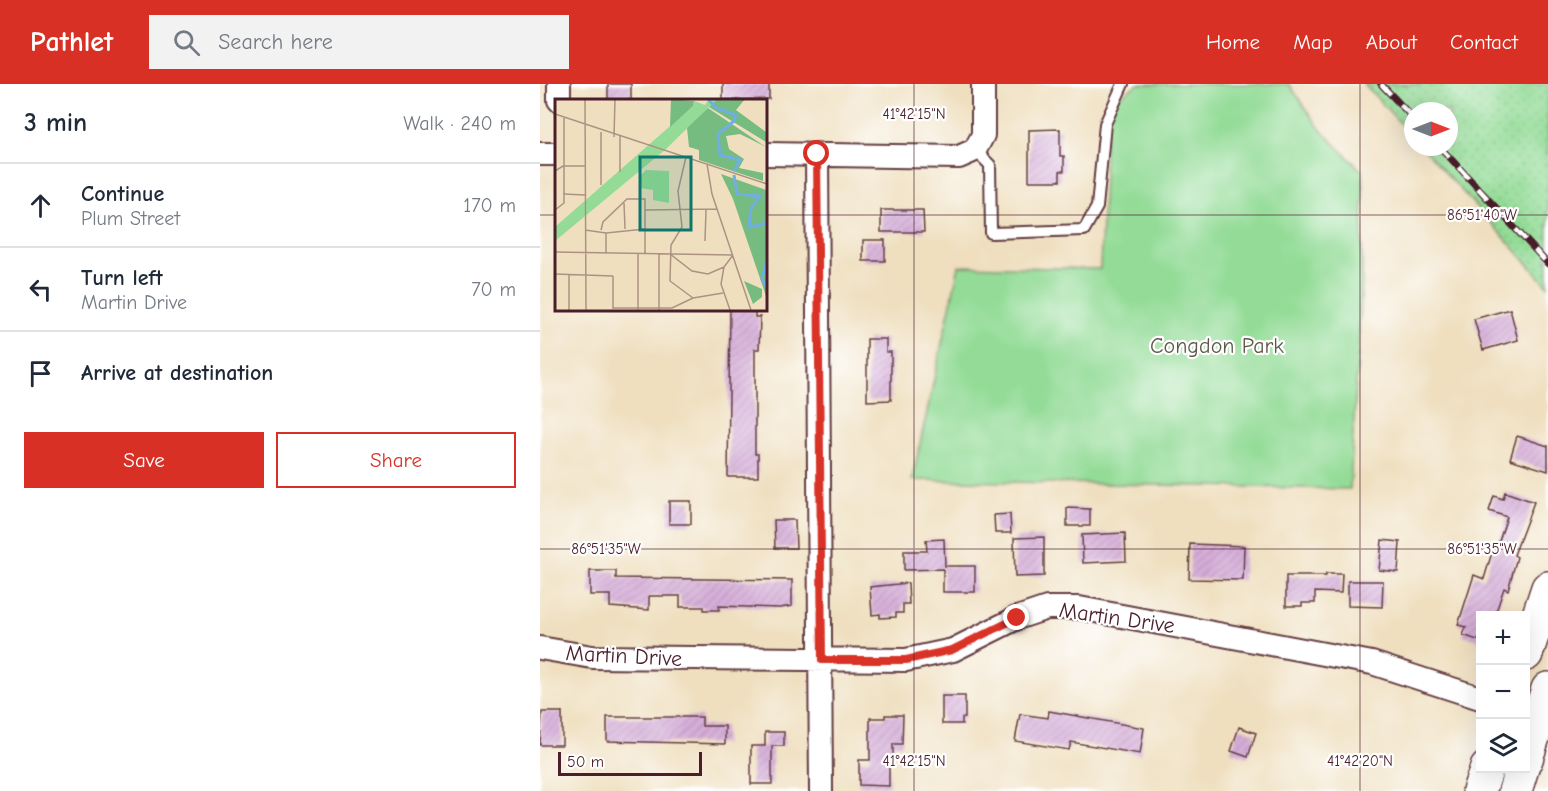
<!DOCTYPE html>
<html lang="en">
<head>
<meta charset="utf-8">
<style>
	:root { --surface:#fff; --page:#f2f2f3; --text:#1f2937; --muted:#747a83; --line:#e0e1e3; --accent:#d93025 }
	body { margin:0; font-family:"Comic Neue",sans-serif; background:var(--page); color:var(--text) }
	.controls { position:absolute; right:18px; bottom:18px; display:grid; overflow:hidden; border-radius:0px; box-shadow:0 6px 24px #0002 }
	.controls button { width:54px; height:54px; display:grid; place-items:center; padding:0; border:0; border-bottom:2px solid var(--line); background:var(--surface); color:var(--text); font:30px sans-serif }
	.compass { position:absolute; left:864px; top:18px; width:54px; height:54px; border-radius:50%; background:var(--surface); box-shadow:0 6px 24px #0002; rotate:90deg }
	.scale { position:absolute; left:18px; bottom:15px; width:144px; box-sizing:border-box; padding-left:6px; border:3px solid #4a1f2b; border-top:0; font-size:16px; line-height:21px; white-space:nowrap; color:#4a1f2b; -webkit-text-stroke:4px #fff; paint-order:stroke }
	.stop { position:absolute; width:18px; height:18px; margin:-14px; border:4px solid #d93025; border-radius:50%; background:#fff }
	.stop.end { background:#d93025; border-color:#fff; box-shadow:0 2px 6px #0008 }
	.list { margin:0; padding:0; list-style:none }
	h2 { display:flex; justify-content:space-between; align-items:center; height:78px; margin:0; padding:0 24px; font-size:26px }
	h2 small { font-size:20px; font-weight:400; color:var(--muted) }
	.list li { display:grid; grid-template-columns:39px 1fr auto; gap:18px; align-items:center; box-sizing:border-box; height:84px; padding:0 24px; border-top:2px solid var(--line) }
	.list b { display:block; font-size:22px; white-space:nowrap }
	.list p { margin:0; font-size:20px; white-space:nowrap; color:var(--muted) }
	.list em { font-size:20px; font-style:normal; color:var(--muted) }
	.actions { display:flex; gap:12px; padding:18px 24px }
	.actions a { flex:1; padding:14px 0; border:2px solid var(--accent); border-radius:0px; text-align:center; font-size:21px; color:var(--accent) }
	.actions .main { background:var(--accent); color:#fff }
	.icon { flex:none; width:33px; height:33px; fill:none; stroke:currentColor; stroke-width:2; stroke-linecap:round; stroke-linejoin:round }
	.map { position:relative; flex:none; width:1008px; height:707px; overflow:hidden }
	header { display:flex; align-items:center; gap:36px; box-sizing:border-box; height:84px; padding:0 30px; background:var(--accent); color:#fff }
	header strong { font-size:28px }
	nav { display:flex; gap:33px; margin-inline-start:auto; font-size:21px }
	.search { width:420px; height:54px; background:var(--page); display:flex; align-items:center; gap:15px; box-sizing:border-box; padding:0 21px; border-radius:0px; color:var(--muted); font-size:22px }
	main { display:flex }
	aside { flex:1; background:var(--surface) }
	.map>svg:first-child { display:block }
	.grass { fill:url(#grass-dots); stroke:#6e7d60; stroke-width:1.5 }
	.park { fill:#93db96; stroke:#6e7d60; stroke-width:1.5 }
	.building { fill:url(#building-hatch) }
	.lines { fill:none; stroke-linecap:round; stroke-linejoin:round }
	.lane-casing { stroke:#633c41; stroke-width:14 }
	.street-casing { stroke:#633c41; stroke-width:26 }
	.primary-casing { stroke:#633c41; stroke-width:36 }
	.lane { stroke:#fff; stroke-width:10 }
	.street { stroke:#fff; stroke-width:22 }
	.primary { stroke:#fff; stroke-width:33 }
	.rail-casing { stroke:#4a1f2b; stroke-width:7 }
	.rail { stroke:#fff; stroke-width:4.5; stroke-dasharray:14; stroke-linecap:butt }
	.route { stroke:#d93025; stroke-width:8 }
	.ticks { fill:none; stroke:#4a1f2b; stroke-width:1.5; stroke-opacity:0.45 }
	.labels { text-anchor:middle; stroke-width:4.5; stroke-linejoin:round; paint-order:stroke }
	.park-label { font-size:22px; fill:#60574b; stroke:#fff }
	.street-label { font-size:22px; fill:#4a1f2b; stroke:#fff }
	.inset-river { fill:none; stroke:#6fafe2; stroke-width:3 }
	.inset-road { fill:none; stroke:#ad9284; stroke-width:1.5 }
	.view { fill:#0f766e; fill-opacity:0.15; stroke:#0f766e; stroke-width:3 }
	.inset-edge { fill:none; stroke:#4a1f2b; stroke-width:3 }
	.ticks-label { font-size:15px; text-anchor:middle; fill:#4a1f2b; stroke:#fff; stroke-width:4.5; stroke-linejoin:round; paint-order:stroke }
</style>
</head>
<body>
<header>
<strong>Pathlet</strong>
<div class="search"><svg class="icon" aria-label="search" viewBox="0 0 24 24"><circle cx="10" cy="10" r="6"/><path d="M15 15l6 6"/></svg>Search here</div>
<nav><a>Home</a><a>Map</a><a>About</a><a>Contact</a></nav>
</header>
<main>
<aside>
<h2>3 min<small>Walk · 240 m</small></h2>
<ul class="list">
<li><svg class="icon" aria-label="ahead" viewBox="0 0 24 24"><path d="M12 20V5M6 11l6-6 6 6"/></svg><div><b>Continue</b><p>Plum Street</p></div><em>170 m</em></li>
<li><svg class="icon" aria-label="left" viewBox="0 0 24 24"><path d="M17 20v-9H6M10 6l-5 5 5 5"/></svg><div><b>Turn left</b><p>Martin Drive</p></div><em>70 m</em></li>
<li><svg class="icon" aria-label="arrive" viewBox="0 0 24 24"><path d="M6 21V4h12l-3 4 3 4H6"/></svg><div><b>Arrive at destination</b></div></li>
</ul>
<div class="actions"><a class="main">Save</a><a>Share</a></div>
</aside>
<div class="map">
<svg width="1008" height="707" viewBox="0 0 1008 707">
	<defs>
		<pattern id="grass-dots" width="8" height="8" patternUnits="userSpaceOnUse" patternTransform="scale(1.5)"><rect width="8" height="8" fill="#93db96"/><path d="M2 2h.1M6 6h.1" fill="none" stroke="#80bc81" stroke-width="1.8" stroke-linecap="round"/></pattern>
		<pattern id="building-hatch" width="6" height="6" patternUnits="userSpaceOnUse" patternTransform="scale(1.5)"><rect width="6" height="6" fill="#d6aed9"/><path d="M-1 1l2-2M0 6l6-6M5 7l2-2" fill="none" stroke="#b995ba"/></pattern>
	</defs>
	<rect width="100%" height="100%" fill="#fff"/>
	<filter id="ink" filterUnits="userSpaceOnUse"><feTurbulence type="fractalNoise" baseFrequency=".0167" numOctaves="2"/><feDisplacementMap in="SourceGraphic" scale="12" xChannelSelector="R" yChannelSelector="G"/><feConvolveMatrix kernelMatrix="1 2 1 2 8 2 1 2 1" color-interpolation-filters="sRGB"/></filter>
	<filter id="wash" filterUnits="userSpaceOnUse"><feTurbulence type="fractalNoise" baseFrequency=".008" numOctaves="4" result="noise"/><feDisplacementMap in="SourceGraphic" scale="24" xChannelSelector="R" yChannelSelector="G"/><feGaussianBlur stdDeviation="1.35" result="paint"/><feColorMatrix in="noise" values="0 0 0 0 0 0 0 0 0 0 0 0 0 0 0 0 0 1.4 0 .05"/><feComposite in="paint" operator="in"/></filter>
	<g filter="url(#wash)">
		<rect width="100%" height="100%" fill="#efdfbf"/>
		<path class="grass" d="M 824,0 L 1008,0 L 1008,202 L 882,63 L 909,63 L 909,27 L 873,27 L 873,53 Z"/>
		<path class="park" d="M 598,0 L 749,0 L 780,45 L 823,88 L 822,194 L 810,405 L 372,396 L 419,182 L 560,185 L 567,21 Z"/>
		<g id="blocks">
			<path class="building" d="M 68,0 L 91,0 L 91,16 L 68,16 Z
				M 183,0 L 229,0 L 229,15 L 183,16 Z
				M 520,45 L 520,72 L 524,72 L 524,87 L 520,87 L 520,97 L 489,97 L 489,46 Z
				M 341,126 L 383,126 L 384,148 L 341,148 Z
				M 323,156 L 345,156 L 345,177 L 323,177 Z
				M 190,225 L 215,225 L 215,233 L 220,233 L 219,265 L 215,265 L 215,370 L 218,370 L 218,393 L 188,393 Z
				M 970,225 L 978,256 L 943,266 L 934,235 Z
				M 327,255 L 346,255 L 346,268 L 351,268 L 351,316 L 327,317 Z
				M 977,352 L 1008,362 L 1008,387 L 970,375 Z
				M 965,408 L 994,418 L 974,471 L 977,473 L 968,506 L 964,504 L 955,531 L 940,531 L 940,557 L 923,551 L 926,543 L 918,541 L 934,491 L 944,495 L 953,465 L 956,466 L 967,433 L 949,427 L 954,412 L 963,415 Z
				M 129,417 L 151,417 L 151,440 L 129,440 Z
				M 527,424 L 550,425 L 550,442 L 527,442 Z
				M 470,430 L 471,449 L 455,449 L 454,431 Z
				M 234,436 L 255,436 L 256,464 L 235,464 Z
				M 585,449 L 586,477 L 543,479 L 542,451 Z
				M 504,453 L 504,492 L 475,493 L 474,454 Z
				M 404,455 L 405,482 L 435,482 L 435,508 L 403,508 L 403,485 L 364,486 L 364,467 L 387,467 L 386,456 Z
				M 842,456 L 860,458 L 858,488 L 839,486 Z
				M 650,460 L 704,462 L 703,496 L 649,495 Z
				M 50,487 L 76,487 L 76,494 L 252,496 L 252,522 L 240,524 L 179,522 L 179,526 L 164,526 L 164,523 L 140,523 L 140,512 L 109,512 L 109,526 L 70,523 L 70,511 L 50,511 Z
				M 786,490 L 802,490 L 801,509 L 775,508 L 775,519 L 762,519 L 762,522 L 746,522 L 746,492 L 786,492 Z
				M 808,497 L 843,497 L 842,523 L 808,522 Z
				M 368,499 L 369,520 L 363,520 L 363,529 L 356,529 L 356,533 L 340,534 L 340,530 L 332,531 L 330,503 Z
				M 402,612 L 425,612 L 425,634 L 422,634 L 422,640 L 402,640 Z
				M 509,627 L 604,644 L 600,670 L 531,658 L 529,666 L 475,657 L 480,630 L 508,634 Z
				M 2,628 L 22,628 L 22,661 L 0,661 Z
				M 345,631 L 363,631 L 362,660 L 353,660 L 353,674 L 349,674 L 349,702 L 319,701 L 319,676 L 330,676 L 330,634 L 345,634 Z
				M 67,633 L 162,633 L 162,642 L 185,642 L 185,660 L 67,657 Z
				M 699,643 L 716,649 L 708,673 L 691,667 Z
				M 225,648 L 244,648 L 244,662 L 232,662 L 232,700 L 211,700 L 211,662 L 225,662 Z"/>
		</g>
	</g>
	<g filter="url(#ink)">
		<use href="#blocks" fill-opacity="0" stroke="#633c41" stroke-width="1.5"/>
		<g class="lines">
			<defs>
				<path id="lane" d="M 435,66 L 450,81 L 451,149 L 544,146 L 557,123 L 565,40 L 583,0"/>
				<path id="street" d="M 19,16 L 19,0
					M 0,70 L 16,70
					M 225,70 L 419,73 L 435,66 L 443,51 L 443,0
					M 277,70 L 281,707
					M 0,564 L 52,573 L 366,576 L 413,566 L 477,534 L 507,524 L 539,524 L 832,579 L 940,614"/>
				<path id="primary" d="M 986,570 L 1008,504
					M 986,675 L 1008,605
					M 939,707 L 947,684
					M 975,707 L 982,684"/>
			</defs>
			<use href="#lane" class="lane-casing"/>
			<use href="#street" class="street-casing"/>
			<use href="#primary" class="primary-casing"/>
			<use href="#lane" class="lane"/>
			<use href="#street" class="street"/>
			<use href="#primary" class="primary"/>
			<defs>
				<path id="rail" d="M 841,0 L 873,34
					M 900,63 L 1008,180"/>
			</defs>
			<use href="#rail" class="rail-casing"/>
			<use href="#rail" class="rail"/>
		</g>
	</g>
	<g class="lines" filter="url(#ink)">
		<path class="route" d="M 277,70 L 282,576 L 366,576 L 412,566 L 477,534"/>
	</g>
	<path class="ticks" d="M 374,0 L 374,707M 820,0 L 820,707M 0,131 L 16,131M 225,131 L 1008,131M 0,465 L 1008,465"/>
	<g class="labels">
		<g class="park-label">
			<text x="677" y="269">Congdon Park</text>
		</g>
		<g class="street-label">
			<text transform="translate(577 533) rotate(8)" y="8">Martin Drive</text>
			<text transform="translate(84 571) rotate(3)" y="8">Martin Drive</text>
		</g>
	</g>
	<g transform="translate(15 15)">
		<rect width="212" height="212" fill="#efdfbf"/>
		<path d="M 154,0 L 162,0 L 111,50 L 0,142 L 0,128 L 138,7 L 139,2 L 150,6 Z" fill="#93db96"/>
		<path d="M 116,0 L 139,2 L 138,7 L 115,28 ZM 162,0 L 190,0 L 181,11 L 211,33 L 211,43 L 154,8 ZM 153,9 L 211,48 L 185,35 L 171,37 L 174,50 L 189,60 L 184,69 L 208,74 L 208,82 L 144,61 L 144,51 L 134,48 L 132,29 ZM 166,75 L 211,91 L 211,197 L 178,100 ZM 189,182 L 207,190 L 207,198 L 198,205 Z" fill="#76bb7f"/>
		<path d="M 91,71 L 114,72 L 114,104 L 98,101 L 98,91 L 85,89 L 85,77 Z" fill="#93db96"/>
		<path class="inset-river" d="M 153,0 L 161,9 L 181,16 L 179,22 L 163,35 L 165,56 L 185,61 L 179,72M 179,76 L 182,95 L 205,97 L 196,109 L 194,128 L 212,124M 212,160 L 207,180 L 212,189"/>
		<path class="inset-road" d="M 30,0 L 31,211M 0,15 L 212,85M 59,38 L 60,0M 131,58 L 123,92 L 127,128 L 116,146 L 115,182 L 138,199M 152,65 L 157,95 L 196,211M 0,72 L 8,67 L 30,67M 65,73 L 65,37M 46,86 L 46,33M 8,95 L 30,96M 69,104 L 70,130M 0,111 L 9,104 L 9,19M 90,111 L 162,110M 30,131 L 51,134 L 90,130M 46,131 L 48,123 L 72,100 L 90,100 L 90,154M 51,134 L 51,154M 150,142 L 151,111M 0,153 L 178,156M 83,154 L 83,211M 104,155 L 104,211M 115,155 L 137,172 L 153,175 L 169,168M 0,175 L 58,177M 14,175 L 14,211M 58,177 L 58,210M 58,209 L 117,209 L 138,199 L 168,194M 175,211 L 166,185 L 169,168 L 178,156"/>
		<path class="view" d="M 85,58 L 136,58 L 136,131 L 85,131 Z"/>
		<rect width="212" height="212" class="inset-edge"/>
	</g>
	<g class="ticks-label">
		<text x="374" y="35">41°42'15"N</text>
		<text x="942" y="136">86°51'40"W</text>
		<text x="942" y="470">86°51'35"W</text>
		<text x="66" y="470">86°51'35"W</text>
		<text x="374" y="682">41°42'15"N</text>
		<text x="820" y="682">41°42'20"N</text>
	</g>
</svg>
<div class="controls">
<button>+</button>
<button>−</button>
<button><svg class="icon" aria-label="layers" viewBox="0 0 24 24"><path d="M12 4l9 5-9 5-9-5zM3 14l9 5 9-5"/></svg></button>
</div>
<svg class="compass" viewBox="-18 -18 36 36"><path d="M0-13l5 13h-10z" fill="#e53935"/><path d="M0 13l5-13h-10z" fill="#747a83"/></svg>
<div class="scale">50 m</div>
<div class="stop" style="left:277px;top:70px"></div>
<div class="stop end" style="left:477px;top:534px"></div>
</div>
</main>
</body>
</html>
